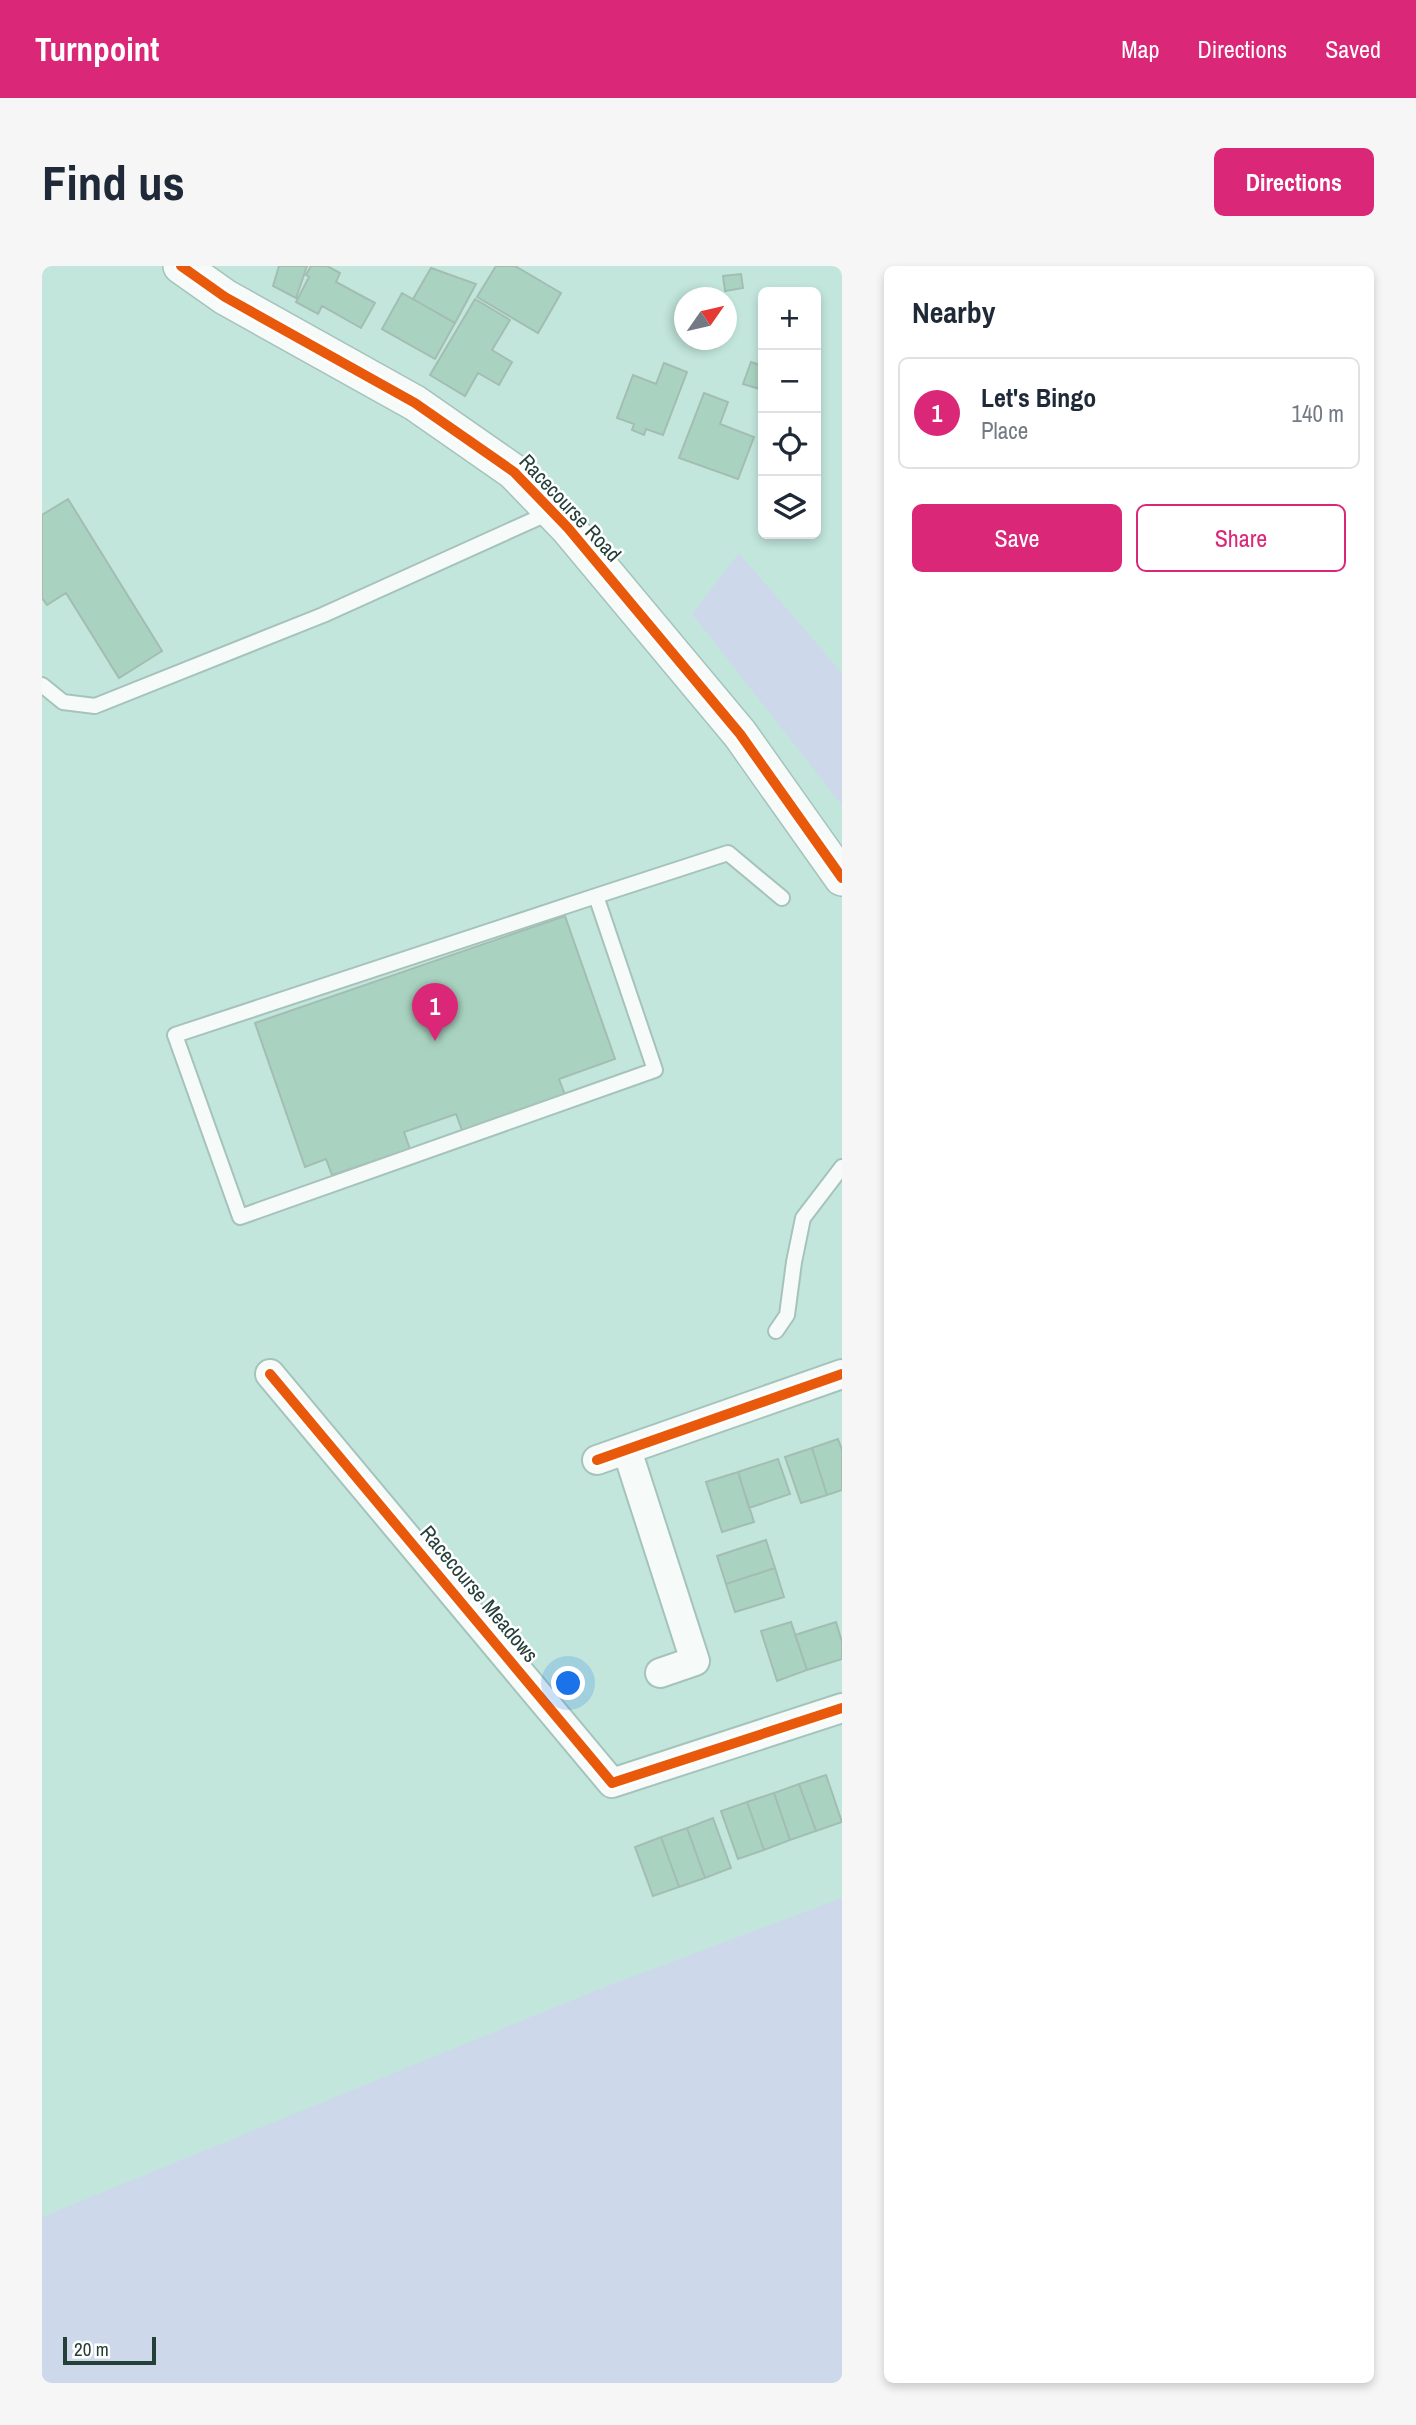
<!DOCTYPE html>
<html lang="en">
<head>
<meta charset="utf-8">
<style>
	:root { --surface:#fff; --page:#f6f6f7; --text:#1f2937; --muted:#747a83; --line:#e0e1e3; --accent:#db2777 }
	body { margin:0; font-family:"Archivo Narrow",sans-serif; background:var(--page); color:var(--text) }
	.controls { position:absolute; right:21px; top:21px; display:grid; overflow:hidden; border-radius:10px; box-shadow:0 4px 10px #0003 }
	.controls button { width:63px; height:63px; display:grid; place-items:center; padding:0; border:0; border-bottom:2px solid var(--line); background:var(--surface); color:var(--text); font:35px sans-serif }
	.compass { position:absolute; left:632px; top:21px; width:63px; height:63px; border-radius:50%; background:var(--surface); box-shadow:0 4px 10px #0003; rotate:56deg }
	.scale { position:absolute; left:21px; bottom:18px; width:93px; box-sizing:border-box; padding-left:7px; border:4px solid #253f39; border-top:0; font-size:19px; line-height:24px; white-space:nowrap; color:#253f39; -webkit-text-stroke:5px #fff; paint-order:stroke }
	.you { position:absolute; left:527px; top:1418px; width:24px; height:24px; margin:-18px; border:5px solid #fff; border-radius:50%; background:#1a73e8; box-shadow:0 0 0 10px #1a73e833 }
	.badge { display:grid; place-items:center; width:46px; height:46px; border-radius:50%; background:var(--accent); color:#fff; font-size:23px; font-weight:700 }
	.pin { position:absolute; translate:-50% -58px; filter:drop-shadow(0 2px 4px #0008) }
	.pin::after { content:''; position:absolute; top:37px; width:24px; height:21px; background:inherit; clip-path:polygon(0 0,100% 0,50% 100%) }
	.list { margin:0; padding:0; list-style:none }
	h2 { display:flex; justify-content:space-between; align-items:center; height:91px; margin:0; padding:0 28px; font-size:30px }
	h2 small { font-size:23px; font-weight:400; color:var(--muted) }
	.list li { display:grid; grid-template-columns:46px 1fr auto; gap:21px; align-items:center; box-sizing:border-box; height:112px; margin:0 14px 14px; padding:0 14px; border:2px solid var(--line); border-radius:10px }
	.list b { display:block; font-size:26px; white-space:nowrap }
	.list p { margin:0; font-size:23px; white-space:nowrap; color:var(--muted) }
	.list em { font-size:23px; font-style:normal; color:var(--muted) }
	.actions { display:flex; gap:14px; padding:21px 28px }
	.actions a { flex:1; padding:16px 0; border:2px solid var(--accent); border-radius:10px; text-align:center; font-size:24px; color:var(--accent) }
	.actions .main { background:var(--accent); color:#fff }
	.icon { flex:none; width:38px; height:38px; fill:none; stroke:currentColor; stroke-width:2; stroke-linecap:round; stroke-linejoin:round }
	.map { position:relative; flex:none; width:800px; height:2117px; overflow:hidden; border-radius:10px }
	header { display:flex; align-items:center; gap:42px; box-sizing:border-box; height:98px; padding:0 35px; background:var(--accent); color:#fff }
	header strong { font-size:33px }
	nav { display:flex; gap:38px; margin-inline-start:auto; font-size:24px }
	.intro { display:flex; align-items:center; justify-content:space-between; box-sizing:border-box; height:168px; padding:0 42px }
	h1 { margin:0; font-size:49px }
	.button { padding:18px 32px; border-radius:10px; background:var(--accent); color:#fff; font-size:24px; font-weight:700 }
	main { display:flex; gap:42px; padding:0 42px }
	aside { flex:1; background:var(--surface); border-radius:10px; box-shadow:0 4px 10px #0003 }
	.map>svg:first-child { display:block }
	.green { fill:#cdd8eb }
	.building { fill:#a9d3c0; stroke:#a3bdb3; stroke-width:2 }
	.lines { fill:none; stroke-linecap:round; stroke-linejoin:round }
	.service-casing { stroke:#a6c3bb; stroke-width:18 }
	.minor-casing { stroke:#a6c3bb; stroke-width:32 }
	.tertiary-casing { stroke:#a6c3bb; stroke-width:38 }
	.service { stroke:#f6fbfa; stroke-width:14 }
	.minor { stroke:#f6fbfa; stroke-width:28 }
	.tertiary { stroke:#f6fbfa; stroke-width:35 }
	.cycleway-casing { stroke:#fff; stroke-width:15 }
	.cycleway { stroke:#e8590c; stroke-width:10 }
	.labels { text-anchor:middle; stroke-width:5; stroke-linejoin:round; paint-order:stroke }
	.street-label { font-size:21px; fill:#253f39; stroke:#fff }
</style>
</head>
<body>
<header>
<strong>Turnpoint</strong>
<nav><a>Map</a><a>Directions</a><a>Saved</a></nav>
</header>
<div class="intro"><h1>Find us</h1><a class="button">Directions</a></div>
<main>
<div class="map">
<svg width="800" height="2117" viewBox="0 0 800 2117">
	<rect width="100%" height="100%" fill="#c2e6dc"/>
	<path class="green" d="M 697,287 L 800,407 L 800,539 L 650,348 Z
		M 800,1632 L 800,2117 L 0,2117 L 0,1951 L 555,1724 Z"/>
	<path class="building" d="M 237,0 L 265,0 L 254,32 L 231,20 Z
		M 269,0 L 285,0 L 298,7 L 294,16 L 333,37 L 319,62 L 280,40 L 276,48 L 254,36 L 267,11 L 264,9 Z
		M 454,0 L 473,0 L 519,27 L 496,67 L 435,31 Z
		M 389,2 L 434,18 L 413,57 L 371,33 Z
		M 699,8 L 701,22 L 683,25 L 681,10 Z
		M 360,27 L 413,57 L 393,93 L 340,63 Z
		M 433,33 L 468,54 L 450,84 L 470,96 L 457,119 L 436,107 L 423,130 L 388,109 Z
		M 709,96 L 721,100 L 721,124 L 701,118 Z
		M 622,97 L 645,106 L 621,169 L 604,163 L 602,169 L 590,164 L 592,158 L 575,152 L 591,109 L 614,118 Z
		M 662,127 L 686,136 L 678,158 L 712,171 L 696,213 L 637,192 Z
		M 26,233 L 120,385 L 77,412 L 24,327 L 5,339 L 0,332 L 0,249 Z
		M 523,650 L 573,793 L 517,813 L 524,832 L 421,867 L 414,848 L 362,866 L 368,883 L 290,909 L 284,893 L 263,901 L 213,757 Z
		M 796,1173 L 800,1184 L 800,1224 L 785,1229 L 770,1182 Z
		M 770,1182 L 785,1229 L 759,1237 L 743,1191 Z
		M 736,1193 L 748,1228 L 707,1242 L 696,1206 Z
		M 696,1206 L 712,1256 L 680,1266 L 664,1216 Z
		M 724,1274 L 733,1302 L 684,1318 L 675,1290 Z
		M 733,1302 L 742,1331 L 693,1346 L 684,1318 Z
		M 749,1356 L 765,1404 L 735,1415 L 719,1365 Z
		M 794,1356 L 800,1376 L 800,1393 L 765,1404 L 753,1369 Z
		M 784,1509 L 800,1556 L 774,1565 L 757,1518 Z
		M 757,1518 L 774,1565 L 748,1574 L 732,1527 Z
		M 732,1527 L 748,1574 L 722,1584 L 705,1536 Z
		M 705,1536 L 722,1584 L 696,1593 L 679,1545 Z
		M 671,1552 L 689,1602 L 663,1612 L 645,1562 Z
		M 645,1562 L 663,1612 L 637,1621 L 619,1571 Z
		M 619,1571 L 637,1621 L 611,1630 L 593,1581 Z"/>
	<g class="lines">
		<defs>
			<path id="service" d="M 0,419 L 21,436 L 53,440 L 281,349 L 509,246
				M 554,630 L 613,804 L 198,951 L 133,769 Z
				M 554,630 L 686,587 L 740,632
				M 734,1065 L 745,1049 L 752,996 L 761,952 L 800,901"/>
			<path id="minor" d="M 228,1108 L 570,1517 L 800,1442
				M 585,1184 L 653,1395 L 618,1407
				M 555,1194 L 800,1108"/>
			<path id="tertiary" d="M 139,0 L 183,31 L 373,137 L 472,206 L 526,262 L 698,468 L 800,612"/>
		</defs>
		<use href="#service" class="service-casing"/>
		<use href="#minor" class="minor-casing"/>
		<use href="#tertiary" class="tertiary-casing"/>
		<use href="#service" class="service"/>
		<use href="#minor" class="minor"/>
		<use href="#tertiary" class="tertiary"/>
		<defs>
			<path id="cycleway" d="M 139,0 L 183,31 L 373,137 L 472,206 L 526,262 L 698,468 L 800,612
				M 228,1108 L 570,1517 L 800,1442
				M 555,1194 L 800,1108"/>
		</defs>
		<use href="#cycleway" class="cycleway-casing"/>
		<use href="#cycleway" class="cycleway"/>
	</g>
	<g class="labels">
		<g class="street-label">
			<text transform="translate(528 242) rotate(47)" y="7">Racecourse Road</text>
			<text transform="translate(437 1328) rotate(50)" y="7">Racecourse Meadows</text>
		</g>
	</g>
</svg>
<div class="controls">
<button>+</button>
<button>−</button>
<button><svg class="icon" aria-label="locate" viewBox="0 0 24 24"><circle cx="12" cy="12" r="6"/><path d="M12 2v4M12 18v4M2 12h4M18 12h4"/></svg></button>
<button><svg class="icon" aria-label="layers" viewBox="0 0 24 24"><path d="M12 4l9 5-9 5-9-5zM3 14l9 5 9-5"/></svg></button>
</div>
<svg class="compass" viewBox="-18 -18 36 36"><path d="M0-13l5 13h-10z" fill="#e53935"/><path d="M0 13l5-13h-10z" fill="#747a83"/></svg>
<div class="scale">20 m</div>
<div class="you"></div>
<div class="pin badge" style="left:393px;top:775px">1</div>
</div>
<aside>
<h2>Nearby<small></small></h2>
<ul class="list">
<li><span class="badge">1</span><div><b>Let's Bingo</b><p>Place</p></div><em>140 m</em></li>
</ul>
<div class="actions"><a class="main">Save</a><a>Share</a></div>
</aside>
</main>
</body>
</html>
